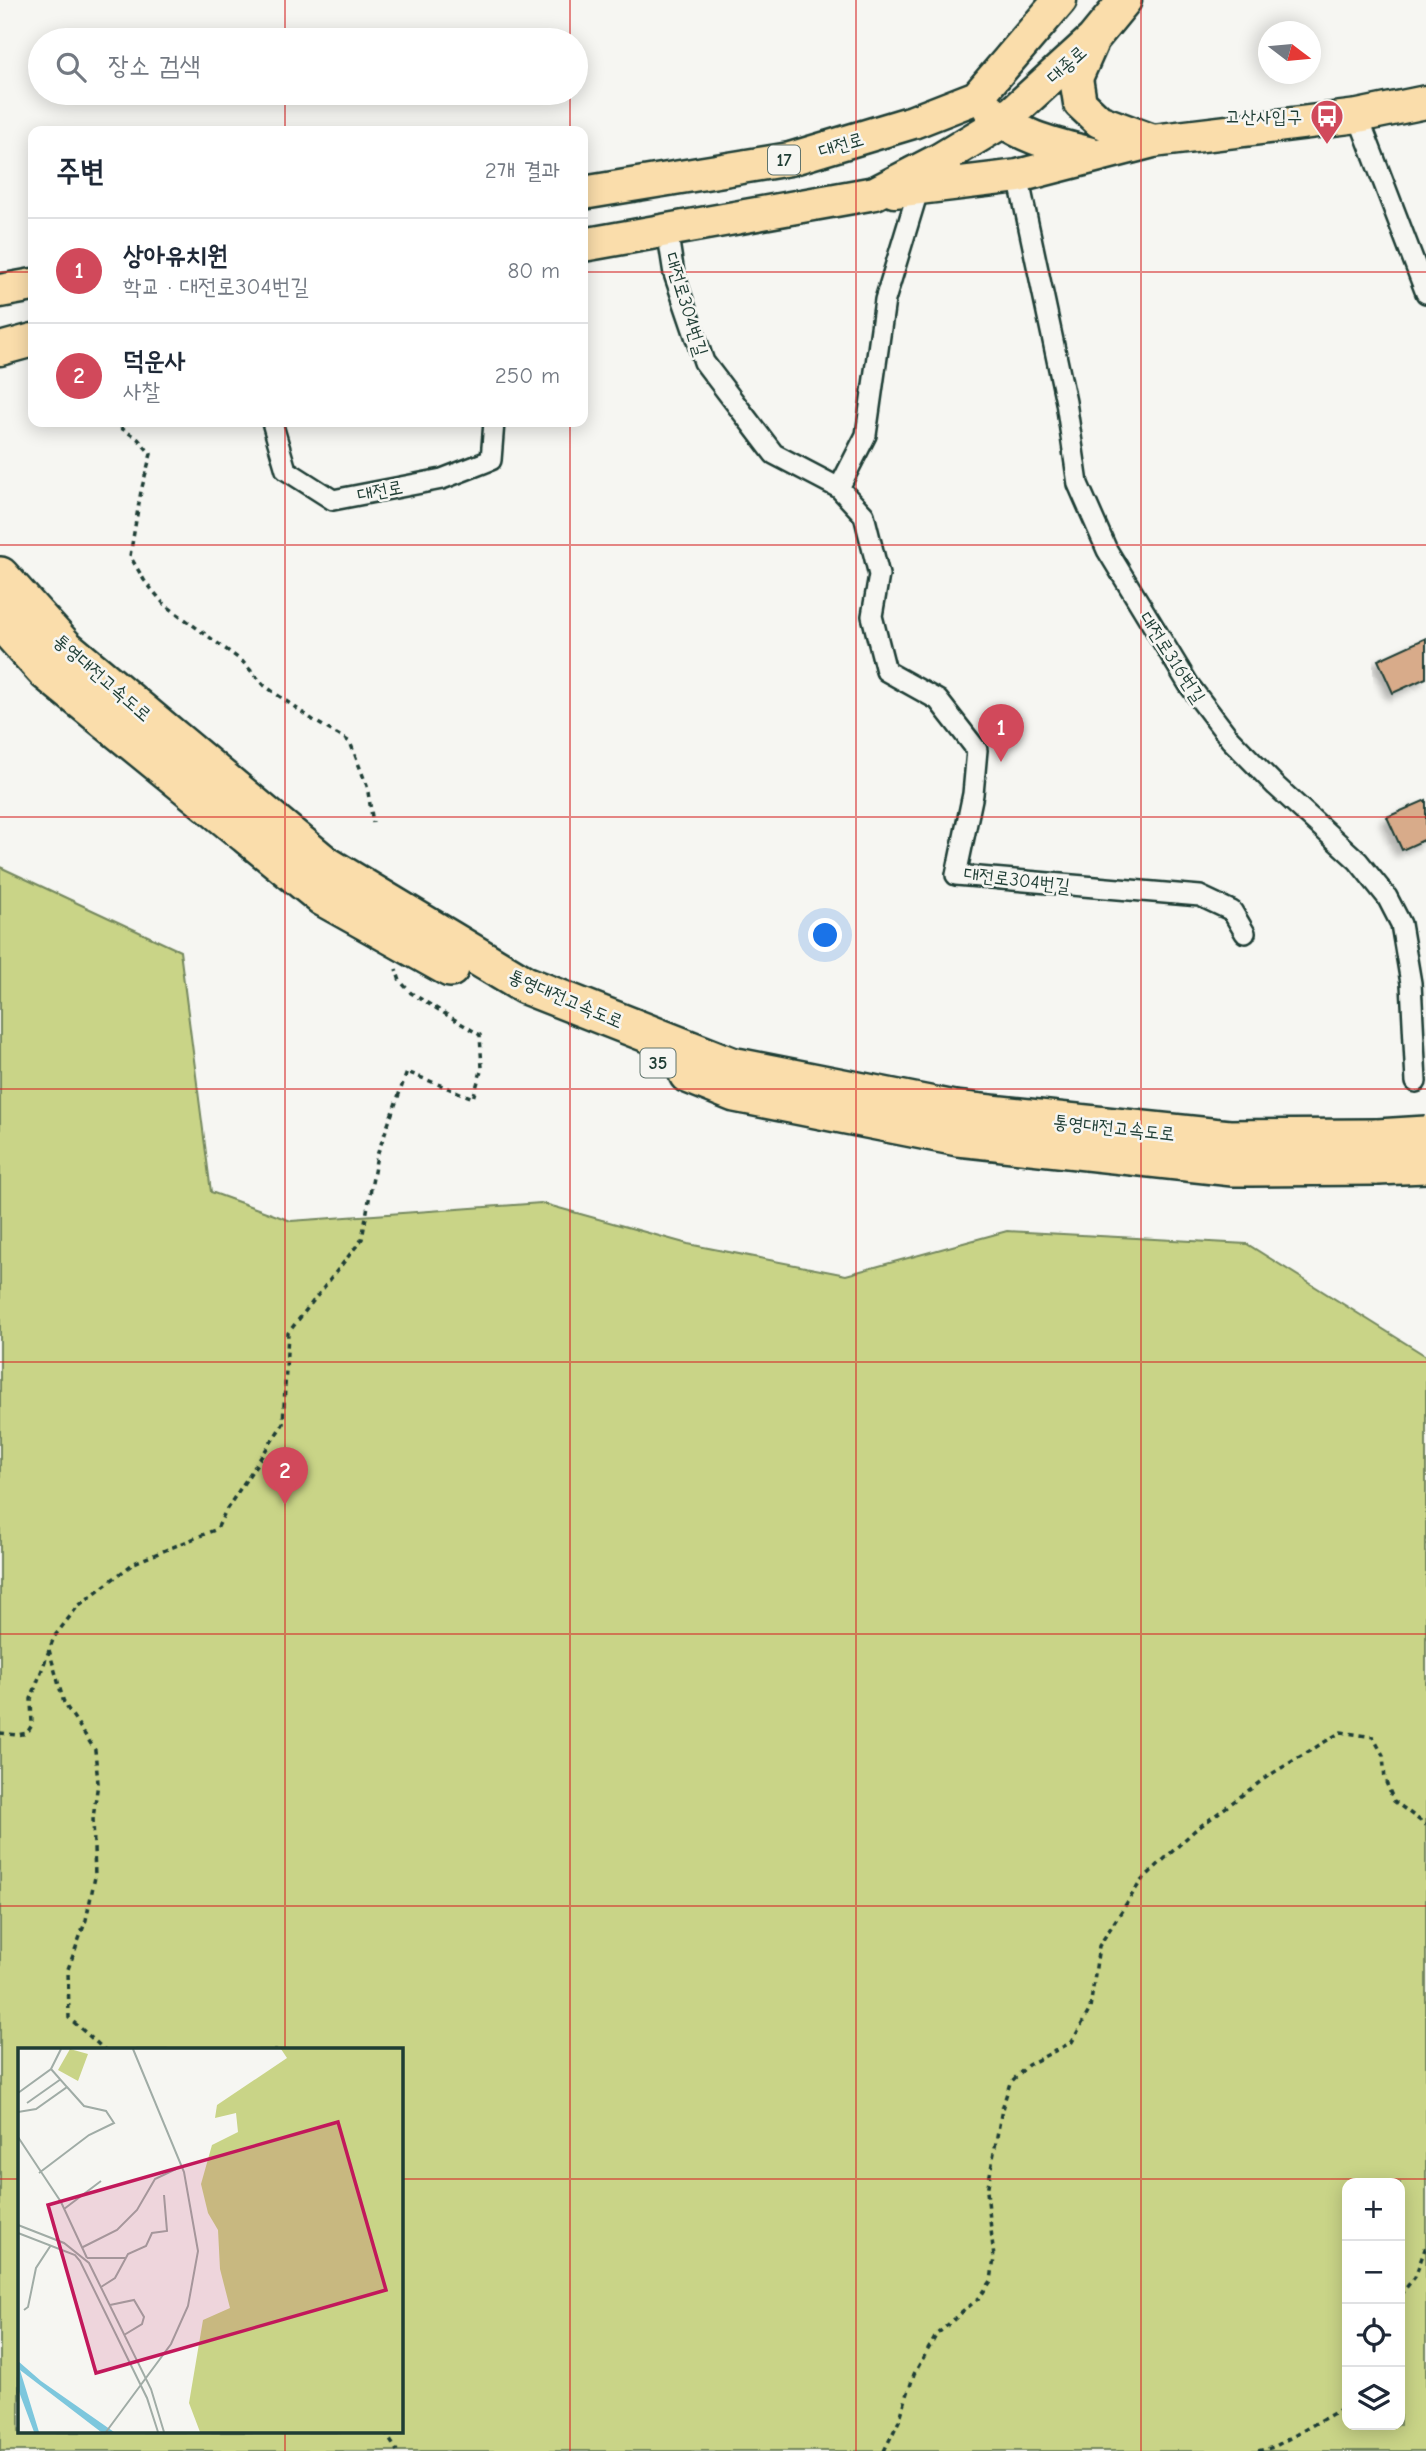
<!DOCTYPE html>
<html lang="ko">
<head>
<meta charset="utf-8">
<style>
	:root { --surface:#fff; --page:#f6f6f7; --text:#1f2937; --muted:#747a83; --line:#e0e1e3; --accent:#d1495b }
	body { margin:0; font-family:"Comic Neue","Poor Story",sans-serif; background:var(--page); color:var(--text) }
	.controls { position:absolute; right:21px; bottom:21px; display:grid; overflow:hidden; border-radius:14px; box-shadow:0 4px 18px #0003 }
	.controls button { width:63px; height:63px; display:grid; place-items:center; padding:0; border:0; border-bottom:2px solid var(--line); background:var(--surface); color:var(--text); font:35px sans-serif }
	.compass { position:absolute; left:1258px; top:21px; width:63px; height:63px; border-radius:50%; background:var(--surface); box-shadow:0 4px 18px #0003; rotate:106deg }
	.you { position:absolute; left:826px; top:936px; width:24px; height:24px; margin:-18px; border:5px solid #fff; border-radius:50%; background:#1a73e8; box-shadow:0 0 0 10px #1a73e833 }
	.badge { display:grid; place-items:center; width:46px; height:46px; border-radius:50%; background:var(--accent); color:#fff; font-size:23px; font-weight:700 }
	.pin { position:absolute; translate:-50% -58px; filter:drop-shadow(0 2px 4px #0008) }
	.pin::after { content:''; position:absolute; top:37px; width:24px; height:21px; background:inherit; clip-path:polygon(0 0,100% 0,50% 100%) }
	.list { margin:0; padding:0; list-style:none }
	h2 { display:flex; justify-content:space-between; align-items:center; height:91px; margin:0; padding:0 28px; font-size:30px }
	h2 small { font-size:23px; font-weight:400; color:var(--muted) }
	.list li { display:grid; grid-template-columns:46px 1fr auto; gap:21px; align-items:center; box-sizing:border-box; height:105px; padding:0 28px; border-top:2px solid var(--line) }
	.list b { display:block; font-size:26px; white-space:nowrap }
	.list p { margin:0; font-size:23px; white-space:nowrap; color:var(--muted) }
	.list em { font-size:23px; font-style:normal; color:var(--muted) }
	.icon { flex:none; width:38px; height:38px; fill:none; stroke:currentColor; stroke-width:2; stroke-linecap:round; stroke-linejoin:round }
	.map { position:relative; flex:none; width:1426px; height:2451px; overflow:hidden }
	.search { position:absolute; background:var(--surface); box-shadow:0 4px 18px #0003; left:28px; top:28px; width:560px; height:77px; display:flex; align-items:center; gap:18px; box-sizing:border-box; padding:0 24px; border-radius:38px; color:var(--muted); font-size:26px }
	.panel { position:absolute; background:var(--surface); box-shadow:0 4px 18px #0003; left:28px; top:126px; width:560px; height:301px; border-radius:14px }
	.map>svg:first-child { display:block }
	.green { fill:#c9d487; stroke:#74885e; stroke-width:2; fill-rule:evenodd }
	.building { fill:#d8ab8a; stroke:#1f3d34; stroke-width:2; filter:url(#shadow) }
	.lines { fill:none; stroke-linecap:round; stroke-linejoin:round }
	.street-casing { stroke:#1f3d34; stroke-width:24 }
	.primary-casing { stroke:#1f3d34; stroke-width:37 }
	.highway-casing { stroke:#1f3d34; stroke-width:42 }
	.path { stroke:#1f3d34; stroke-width:3.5; stroke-dasharray:5 5; stroke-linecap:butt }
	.street { stroke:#f6f6f2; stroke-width:19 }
	.primary { stroke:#faddab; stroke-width:32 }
	.highway { stroke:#faddab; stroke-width:37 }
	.highway-bridge-casing { stroke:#1f3d34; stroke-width:42; stroke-linecap:butt }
	.highway-bridge { stroke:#faddab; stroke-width:37 }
	.grid { fill:none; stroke:#d62828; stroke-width:2; stroke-opacity:0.55 }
	.labels { text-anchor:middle; stroke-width:5; stroke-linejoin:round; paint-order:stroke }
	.shield { fill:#f6f6f2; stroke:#60746d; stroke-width:2 }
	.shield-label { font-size:18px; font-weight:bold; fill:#1f3d34 }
	.street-label { font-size:19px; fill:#1f3d34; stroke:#f6f6f2 }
	.poi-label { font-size:19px; fill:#1f3d34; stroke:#f6f6f2; text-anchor:end }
	.inset-road { fill:none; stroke:#a0aca6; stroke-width:2 }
	.view { fill:#c2185b; fill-opacity:0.15; stroke:#c2185b; stroke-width:3.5 }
	.inset-edge { fill:none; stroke:#1f3d34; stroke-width:3.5 }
</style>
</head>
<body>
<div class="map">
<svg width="1426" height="2451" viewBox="0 0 1426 2451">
	<defs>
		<filter id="shadow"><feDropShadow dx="-6" dy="6" stdDeviation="3.5" flood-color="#0004"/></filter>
	</defs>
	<rect width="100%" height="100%" fill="#f6f6f2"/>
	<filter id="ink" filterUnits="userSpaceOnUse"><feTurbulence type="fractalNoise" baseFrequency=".0143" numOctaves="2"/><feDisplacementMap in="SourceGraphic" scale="14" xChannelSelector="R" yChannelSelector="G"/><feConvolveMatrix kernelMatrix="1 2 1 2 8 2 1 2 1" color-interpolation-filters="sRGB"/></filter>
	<g filter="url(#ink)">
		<path class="green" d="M 0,867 L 180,951 L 211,1192 L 291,1221 L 541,1203 L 688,1244 L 846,1275 L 1007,1231 L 1247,1244 L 1426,1356 L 1426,2451 L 0,2451 ZM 19,2050 L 401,2050 L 401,2432 L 19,2432 ZM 1347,2183 L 1400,2183 L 1400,2425 L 1347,2425 Z"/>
		<path class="building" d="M 1426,638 L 1426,678 L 1393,693 L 1378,660 Z
			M 1426,800 L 1426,839 L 1402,850 L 1387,817 Z"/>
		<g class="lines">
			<defs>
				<path id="street" d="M 1358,116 L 1426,293
					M 1018,176 L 1066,402 L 1078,484 L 1107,550 L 1189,685 L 1230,739 L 1276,786 L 1358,861 L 1387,897 L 1401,924 L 1411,983 L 1416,1082
					M 667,229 L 674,274 L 704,362 L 774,454 L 839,488 L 864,515 L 879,575 L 872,616 L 886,671 L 938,700 L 977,750 L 973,794 L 956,875 L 1200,896 L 1232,911 L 1245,933
					M 272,422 L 286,470 L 333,500 L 442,479 L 491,460 L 494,422
					M 839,488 L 866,435 L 885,300 L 919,188"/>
				<path id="primary" d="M 1091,44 L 1076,78 L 1080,103 L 1099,121 L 1153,141
					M 990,110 C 1017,137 1056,145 1092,154
					M 894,191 L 1018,176 L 1153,141 L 1358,116 L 1426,102
					M 583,193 L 790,159 L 913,122 L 977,97 L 1060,0
					M 583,245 L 875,193 L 939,160 L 1002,122 L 1093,39 L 1125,0
					M 0,291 L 33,285
					M 0,349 L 33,340"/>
				<path id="highway" d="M 0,576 L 65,648 L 324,864 L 525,985 L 731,1066 L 954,1110 L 1229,1139 L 1378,1138
					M 0,620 L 47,672 L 323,897 L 450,968
					M 688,1074 L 735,1093 L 958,1137 L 1233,1167 L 1377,1166"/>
			</defs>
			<use href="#street" class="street-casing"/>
			<use href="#primary" class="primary-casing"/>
			<use href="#highway" class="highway-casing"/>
			<path class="path" d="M 112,422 L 138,439 L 151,454 L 141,491 L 130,556 L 144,580 L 164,604 L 242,661 L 265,686 L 313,720 L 350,742 L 367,786 L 373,823
				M 49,1650 L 64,1703 L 95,1750 L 98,1783 L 93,1818 L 95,1877 L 86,1920 L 68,1969 L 69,2018 L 105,2050
				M 0,1733 L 17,1735 L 27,1733 L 32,1725 L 31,1699 L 54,1637 L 78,1606 L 134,1563 L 217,1529 L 226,1510 L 283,1424 L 288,1333 L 362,1239 L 377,1155 L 407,1072 L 473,1098 L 482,1068 L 480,1035 L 411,993 L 400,981 L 396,969
				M 1400,2295 L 1415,2277 L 1426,2246
				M 385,2432 L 397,2451
				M 884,2451 L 899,2421 L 914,2374 L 937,2334 L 980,2297 L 991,2281 L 994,2258 L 987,2191 L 1002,2109 L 1010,2083 L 1028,2065 L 1072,2042 L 1090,2009 L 1099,1946 L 1141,1881 L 1194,1831 L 1268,1776 L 1341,1732 L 1373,1737 L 1383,1755 L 1385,1780 L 1394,1801 L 1426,1825
				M 1258,2451 L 1274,2447 L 1341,2409 L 1347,2400"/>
			<use href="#street" class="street"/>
			<use href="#primary" class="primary"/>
			<use href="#highway" class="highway"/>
			<defs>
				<path id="highway-bridge" d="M 1378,1138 L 1426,1135
					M 1377,1166 L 1426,1164"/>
			</defs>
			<use href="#highway-bridge" class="highway-bridge-casing"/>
			<use href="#highway-bridge" class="highway-bridge"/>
		</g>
	</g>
	<path class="grid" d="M 285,0 L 285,40M 570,0 L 570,40M 856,0 L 856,2451M 1141,0 L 1141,2451M 285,93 L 285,131M 570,93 L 570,131M 0,272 L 33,272M 583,272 L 1426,272M 285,422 L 285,2050M 570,422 L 570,2451M 0,545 L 1426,545M 0,817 L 1426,817M 0,1089 L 1426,1089M 0,1362 L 1426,1362M 0,1634 L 1426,1634M 0,1906 L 1426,1906M 0,2179 L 19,2179M 401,2179 L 1426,2179M 285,2432 L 285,2451"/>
	<defs>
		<symbol id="bus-pin" viewBox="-11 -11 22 30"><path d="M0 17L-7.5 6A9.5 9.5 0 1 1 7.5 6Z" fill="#d1495b" stroke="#f6f6f2"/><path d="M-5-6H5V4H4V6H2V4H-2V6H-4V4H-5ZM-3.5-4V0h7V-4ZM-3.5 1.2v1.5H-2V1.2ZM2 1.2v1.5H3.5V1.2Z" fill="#fff"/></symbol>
	</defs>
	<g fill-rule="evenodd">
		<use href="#bus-pin" x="1308" y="97" width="38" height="52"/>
	</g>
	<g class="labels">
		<g class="shield">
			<rect x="768" y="145.5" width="32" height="29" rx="5"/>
			<rect x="640.5" y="1048.5" width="35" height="29" rx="5"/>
		</g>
		<g class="shield-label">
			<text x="784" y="166">17</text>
			<text x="658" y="1069">35</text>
		</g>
		<g class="street-label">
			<text transform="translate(1066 64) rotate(-42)" y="7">대종로</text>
			<text transform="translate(841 144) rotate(-17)" y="7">대전로</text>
			<text transform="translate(687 304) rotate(73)" y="7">대전로304번길</text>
			<text transform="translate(380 490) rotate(-11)" y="7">대전로</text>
			<text transform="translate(1173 657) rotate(57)" y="7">대전로316번길</text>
			<text transform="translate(103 677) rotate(41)" y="7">통영대전고속도로</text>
			<text transform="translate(1017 879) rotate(7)" y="7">대전로304번길</text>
			<text transform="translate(566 998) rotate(23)" y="7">통영대전고속도로</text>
			<text transform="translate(1114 1127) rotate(6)" y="7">통영대전고속도로</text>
		</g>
		<g class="poi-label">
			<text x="1302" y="123">고산사입구</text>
		</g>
	</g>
	<g transform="translate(18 2048)">
		<rect width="385" height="385" fill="#f6f6f2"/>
		<path d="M 52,1 L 70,6 L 60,33 L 40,22 ZM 263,1 L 385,1 L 385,384 L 182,384 L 171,355 L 185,272 L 212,260 L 202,221 L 200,182 L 190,165 L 183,136 L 194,97 L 220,84 L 218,65 L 197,70 L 199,57 L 269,10 Z" fill="#c9d487"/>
		<path d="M 0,313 L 23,333 L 96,384 L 83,384 L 2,322 L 21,384 L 16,384 L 0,341 Z" fill="#7dc7dd"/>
		<path class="inset-road" d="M 0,45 L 33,21 L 43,1M 9,55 L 43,31M 0,64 L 18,61 L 49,39 L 33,21M 0,89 L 43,154 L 69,210M 21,125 L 71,87 L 96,75 L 88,63 L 66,58 L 49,39M 46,161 L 83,133M 0,177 L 46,195 L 71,215 L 133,341 L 146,384M 0,185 L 57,207 L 62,213 L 129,350 L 140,384M 65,199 L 99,182 L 119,162 L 137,131 L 158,121M 69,210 L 108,210M 83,239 L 97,230 L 110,206 L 128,198 L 134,185 L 149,183 L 146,147M 92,257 L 116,252 L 126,269 L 124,276 L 106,287M 6,262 L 10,259 L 18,220 L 33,197M 88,384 L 153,296 L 170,258 L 180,203 L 166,124 L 115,1"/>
		<path class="view" d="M 320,74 L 368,242 L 78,325 L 30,157 Z"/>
		<rect width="385" height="385" class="inset-edge"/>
	</g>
</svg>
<div class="controls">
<button>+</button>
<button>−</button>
<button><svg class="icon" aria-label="locate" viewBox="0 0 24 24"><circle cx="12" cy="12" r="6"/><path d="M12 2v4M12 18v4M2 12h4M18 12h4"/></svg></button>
<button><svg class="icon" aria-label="layers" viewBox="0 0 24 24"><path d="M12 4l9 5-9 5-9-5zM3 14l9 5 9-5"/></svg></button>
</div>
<svg class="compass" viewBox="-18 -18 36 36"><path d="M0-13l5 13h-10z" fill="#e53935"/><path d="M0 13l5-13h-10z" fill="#747a83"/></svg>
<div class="you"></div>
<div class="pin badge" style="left:1001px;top:762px">1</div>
<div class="pin badge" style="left:285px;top:1505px">2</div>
<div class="search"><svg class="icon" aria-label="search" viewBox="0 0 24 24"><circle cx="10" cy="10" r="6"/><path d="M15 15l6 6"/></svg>장소 검색</div>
<section class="panel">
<h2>주변<small>2개 결과</small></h2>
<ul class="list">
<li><span class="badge">1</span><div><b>상아유치원</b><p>학교 · 대전로304번길</p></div><em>80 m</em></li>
<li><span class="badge">2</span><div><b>덕운사</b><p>사찰</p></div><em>250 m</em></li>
</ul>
</section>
</div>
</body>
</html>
